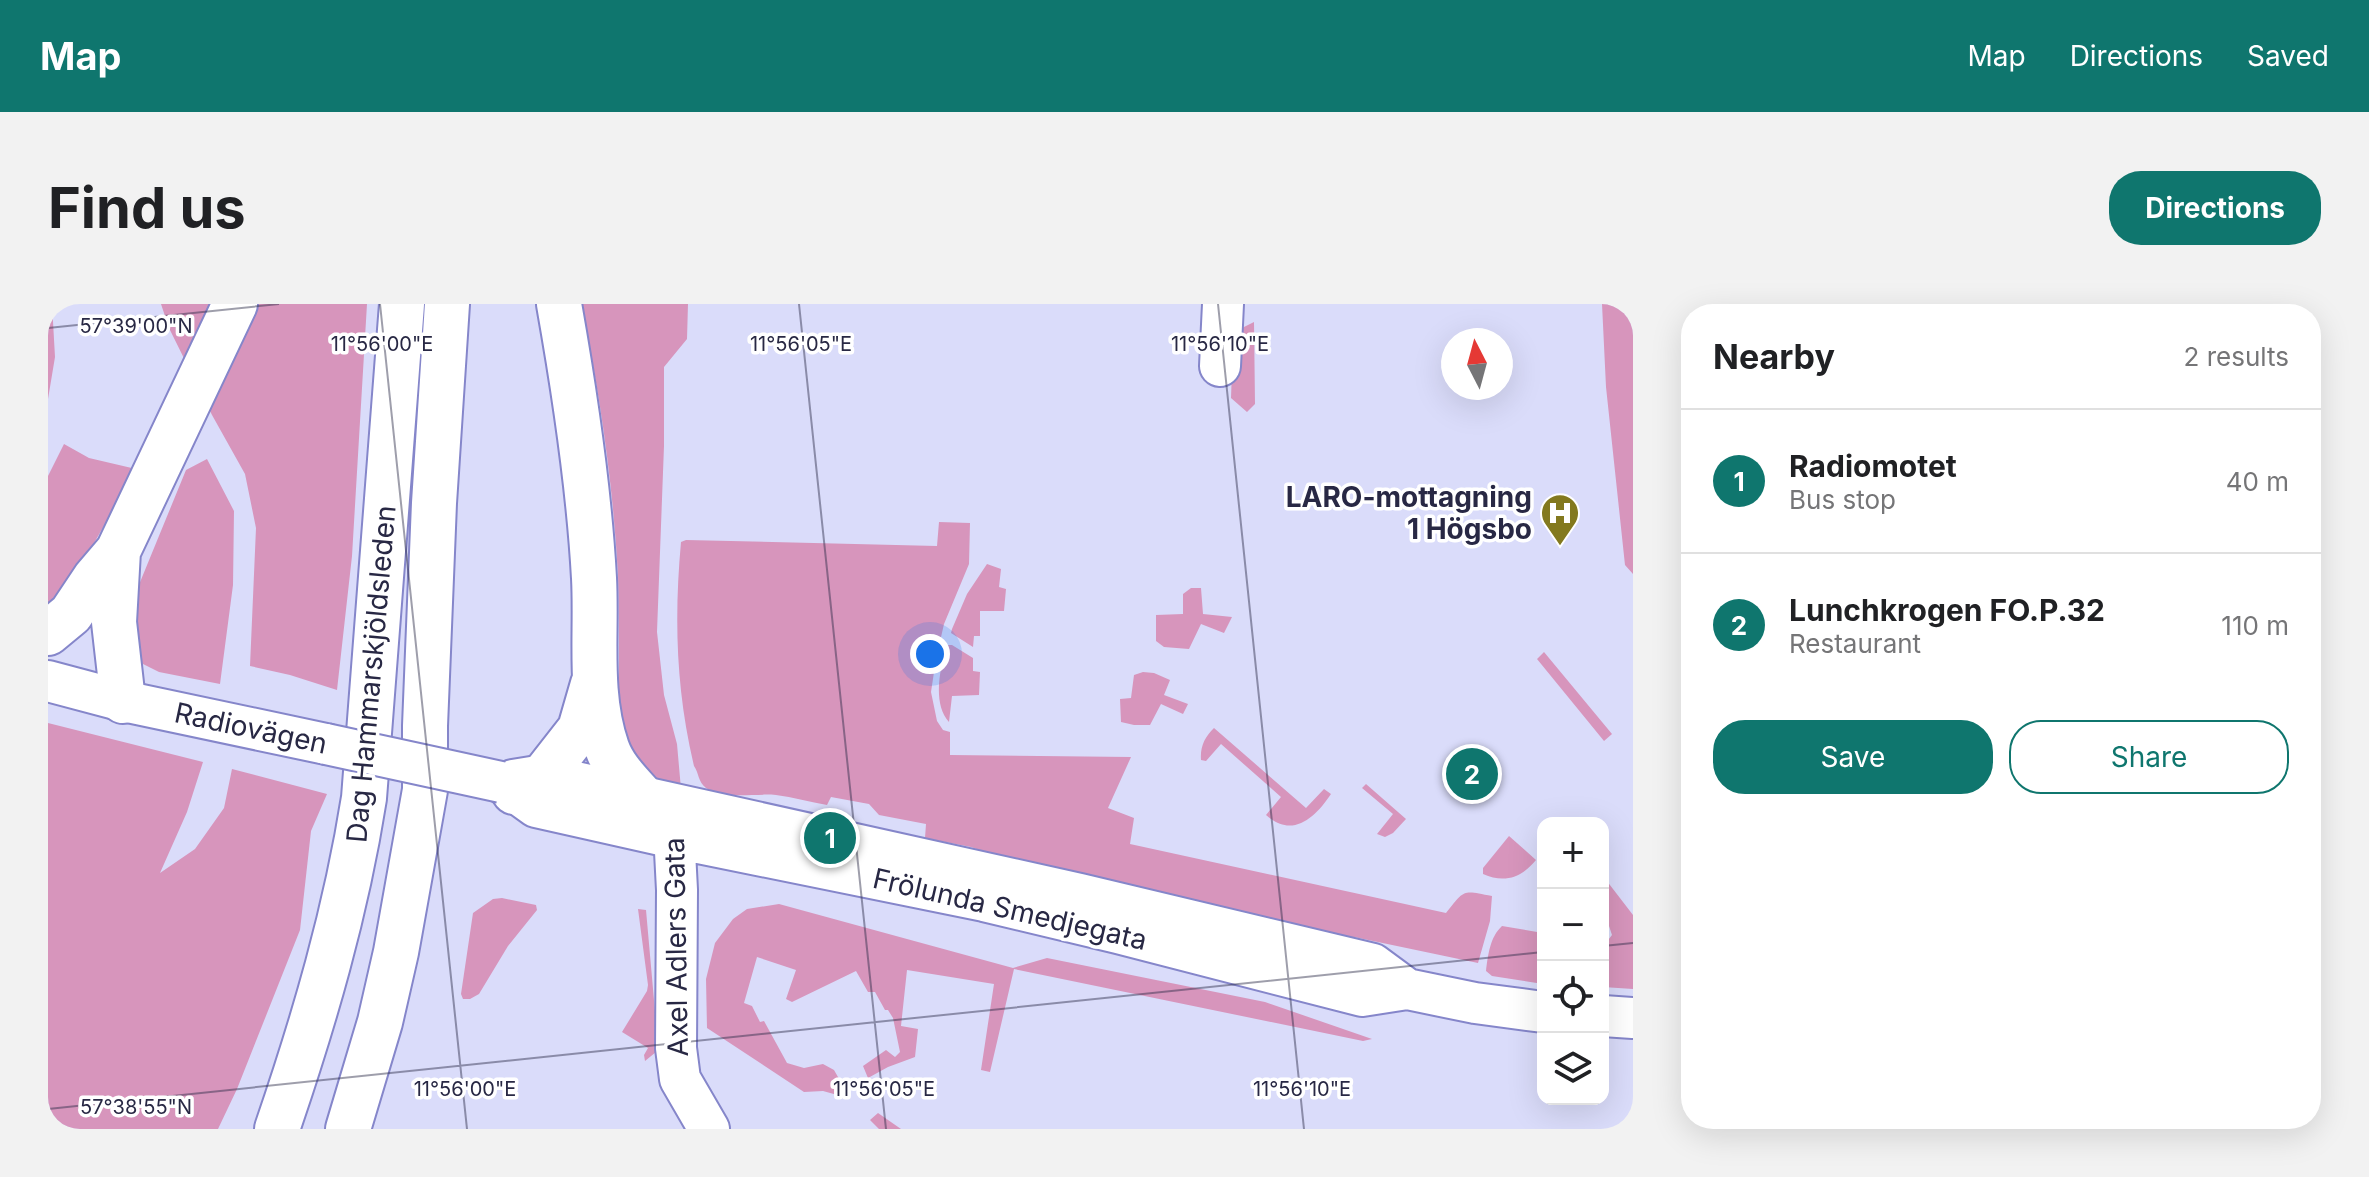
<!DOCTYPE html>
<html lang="en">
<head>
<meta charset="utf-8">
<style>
	:root { --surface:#fff; --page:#f2f2f2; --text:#202124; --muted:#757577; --line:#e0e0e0; --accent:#0f766e }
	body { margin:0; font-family:Inter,sans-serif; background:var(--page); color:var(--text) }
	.controls { position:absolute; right:24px; bottom:24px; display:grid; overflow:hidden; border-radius:16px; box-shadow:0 8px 32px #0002 }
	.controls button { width:72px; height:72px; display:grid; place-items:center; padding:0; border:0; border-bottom:2px solid var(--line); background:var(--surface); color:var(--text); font:40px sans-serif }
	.compass { position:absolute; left:1393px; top:24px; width:72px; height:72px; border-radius:50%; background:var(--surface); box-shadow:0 8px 32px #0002; rotate:354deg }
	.you { position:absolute; left:882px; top:350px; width:28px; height:28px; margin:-20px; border:6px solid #fff; border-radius:50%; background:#1a73e8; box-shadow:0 0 0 12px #1a73e833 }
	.badge { display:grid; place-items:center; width:52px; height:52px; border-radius:50%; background:var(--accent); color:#fff; font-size:26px; font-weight:700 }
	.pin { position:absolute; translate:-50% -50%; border:4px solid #fff; box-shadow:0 2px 8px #0006 }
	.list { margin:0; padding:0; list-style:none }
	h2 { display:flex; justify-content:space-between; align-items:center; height:104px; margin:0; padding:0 32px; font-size:34px }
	h2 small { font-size:26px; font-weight:400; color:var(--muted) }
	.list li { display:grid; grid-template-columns:52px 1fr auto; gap:24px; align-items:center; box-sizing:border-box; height:144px; padding:0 32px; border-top:2px solid var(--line) }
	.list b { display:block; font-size:30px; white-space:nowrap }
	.list p { margin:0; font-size:26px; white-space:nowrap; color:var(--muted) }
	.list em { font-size:26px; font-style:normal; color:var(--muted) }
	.actions { display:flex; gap:16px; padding:24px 32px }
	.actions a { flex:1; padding:18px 0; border:2px solid var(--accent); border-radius:32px; text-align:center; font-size:28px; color:var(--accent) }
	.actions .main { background:var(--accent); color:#fff }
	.icon { flex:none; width:44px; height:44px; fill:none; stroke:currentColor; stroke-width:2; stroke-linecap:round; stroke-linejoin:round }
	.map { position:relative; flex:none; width:1585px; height:825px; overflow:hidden; border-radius:32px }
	header { display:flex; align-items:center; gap:48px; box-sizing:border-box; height:112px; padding:0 40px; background:var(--accent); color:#fff }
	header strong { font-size:38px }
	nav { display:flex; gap:44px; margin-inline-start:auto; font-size:28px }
	.intro { display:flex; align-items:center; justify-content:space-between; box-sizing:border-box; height:192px; padding:0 48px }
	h1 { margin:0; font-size:56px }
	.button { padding:20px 36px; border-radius:32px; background:var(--accent); color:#fff; font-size:28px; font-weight:700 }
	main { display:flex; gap:48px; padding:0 48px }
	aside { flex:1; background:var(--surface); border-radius:32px; box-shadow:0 8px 32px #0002 }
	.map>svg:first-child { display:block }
	.green { fill:#d795bc }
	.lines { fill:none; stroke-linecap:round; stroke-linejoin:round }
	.minor-casing { stroke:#8586ca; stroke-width:44 }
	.major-casing { stroke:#8586ca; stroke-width:48 }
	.minor { stroke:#fff; stroke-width:40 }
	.major { stroke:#fff; stroke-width:44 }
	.minor-bridge-casing { stroke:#8586ca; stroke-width:44; stroke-linecap:butt }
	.minor-bridge { stroke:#fff; stroke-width:40 }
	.ticks { fill:none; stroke:#282844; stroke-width:2; stroke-opacity:0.45 }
	.labels { text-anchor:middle; stroke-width:7; stroke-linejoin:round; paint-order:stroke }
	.poi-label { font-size:28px; font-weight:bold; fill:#282844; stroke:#fff; text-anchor:end }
	.street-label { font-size:28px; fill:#282844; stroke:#fff }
	.ticks-label { font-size:20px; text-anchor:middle; fill:#282844; stroke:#fff; stroke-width:7; stroke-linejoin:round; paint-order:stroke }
</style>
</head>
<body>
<header>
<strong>Map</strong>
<nav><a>Map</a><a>Directions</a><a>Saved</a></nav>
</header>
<div class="intro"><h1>Find us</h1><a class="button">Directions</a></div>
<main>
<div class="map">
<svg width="1585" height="825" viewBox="0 0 1585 825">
	<rect width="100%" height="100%" fill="#dadcfa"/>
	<path class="green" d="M 0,0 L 4,0 L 7,53 L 0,95 Z
		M 113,0 L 319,0 L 304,252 L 289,386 L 242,371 L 202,362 L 208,224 L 197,170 L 164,111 L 121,24 Z
		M 533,0 L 640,0 L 639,35 L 616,63 L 616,142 L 609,328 L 616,391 L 629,440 L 633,485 C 608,477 587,461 577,435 C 568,410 571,388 571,363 C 571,332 571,302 570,271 C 565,180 552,89 533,0 Z
		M 1554,0 L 1585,0 L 1585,270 L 1577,261 L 1558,83 Z
		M 1206,18 L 1207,100 L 1199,108 L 1183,94 L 1184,65 L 1190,26 Z
		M 16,140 L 41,154 L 88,165 L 28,271 L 0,311 L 0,172 Z
		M 159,155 L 186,207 L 185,281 L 172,380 L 111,368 L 93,359 L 82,335 L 88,288 L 138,166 Z
		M 891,218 L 922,219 L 921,260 L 896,320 L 888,355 L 883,388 L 889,417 L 895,426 L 902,428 L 902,451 L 1083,453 L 1060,504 L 1086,514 L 1082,540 L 1398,609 C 1417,585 1414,586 1444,592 L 1442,617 L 1430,659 L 1306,633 L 1295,640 L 943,550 L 923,543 L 877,534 L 878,520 L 831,511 L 821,500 L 783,493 L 779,501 C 762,498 745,493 728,491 C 707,489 676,496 658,484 C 650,478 651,469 646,462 C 628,386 626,315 633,238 L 638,236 L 889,242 Z
		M 939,260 L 953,265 L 951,283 L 958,285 L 956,307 L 932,307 L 932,332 L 926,332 L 925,343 L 903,329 L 904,325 L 919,290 Z
		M 1143,284 L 1153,284 L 1155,310 L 1184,313 L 1176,329 L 1153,320 L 1141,345 L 1116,343 L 1108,337 L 1108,311 L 1135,310 L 1135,290 Z
		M 899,341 L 904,341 L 925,354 L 925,367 L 932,368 L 931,391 L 904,392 L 901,418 C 884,399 892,364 899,341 Z
		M 1496,348 L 1564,430 L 1556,437 L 1489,355 Z
		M 1095,368 L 1106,369 L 1122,376 L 1116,391 L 1140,400 L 1135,410 L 1113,400 L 1102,421 L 1086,421 L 1073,418 L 1072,395 L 1083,394 L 1086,371 Z
		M 0,419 L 155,458 L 139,508 L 112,569 L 147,545 L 176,504 L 184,465 L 279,490 L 263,527 L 252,626 L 189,785 L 170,825 L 0,825 Z
		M 1166,424 L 1258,504 L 1276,485 L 1283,490 C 1267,514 1244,535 1218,511 L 1233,493 L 1173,440 L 1158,457 L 1153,456 C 1152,442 1157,433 1166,424 Z
		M 1318,480 L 1358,515 L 1345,529 L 1337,533 L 1329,530 L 1345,510 L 1314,484 Z
		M 1461,532 L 1488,556 C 1474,573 1457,580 1435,570 L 1435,564 Z
		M 1555,572 L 1585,611 L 1585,685 L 1555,683 L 1555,640 L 1557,640 L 1564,631 L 1561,622 L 1555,617 Z
		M 454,594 L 488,601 L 489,606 L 460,642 L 431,690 L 422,695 L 415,695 L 413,690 L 425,609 L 445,595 Z
		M 731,600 L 965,664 L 999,654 L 1217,698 L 1324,735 L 1315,737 L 966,665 L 942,768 L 933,766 L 946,680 L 859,666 L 853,722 L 870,725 L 867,753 L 840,763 L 820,774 L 815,762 L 838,746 L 847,753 L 852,748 L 845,714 L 840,706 L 837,706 L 827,688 L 820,688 L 808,667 L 744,698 L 738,695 L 748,666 L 709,653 L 696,699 L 704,702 L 712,718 L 716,717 L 739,759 L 756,764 L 775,760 L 786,766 L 798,787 L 793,792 L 775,787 L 756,788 L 659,724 L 658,675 L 667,639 L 685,615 L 699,605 Z
		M 590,605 L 598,606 L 610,741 L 608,748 L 597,757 L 596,751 L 600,744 L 574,728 L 599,687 L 600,681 Z
		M 1454,622 L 1495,629 L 1495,680 L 1444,672 L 1438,667 C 1440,651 1442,633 1454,622 Z
		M 830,809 L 853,825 L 831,825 L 822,816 Z"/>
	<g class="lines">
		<defs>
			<path id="minor" d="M 1172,62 L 1175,0
				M 0,377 L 75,397 L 278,440
				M 465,476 L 496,471 L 1032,590 L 1325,660 L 1359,685
				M 453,478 L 488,503 L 626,534 L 936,597 L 1070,629 L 1314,692 L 1359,685 L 1427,699 L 1495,708
				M 625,509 L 629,586 L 628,744 L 632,775 L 661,825
				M 1555,712 L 1585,714"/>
			<path id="major" d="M 511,0 C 527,90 541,182 546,274 C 549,330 540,390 559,444 C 566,464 581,478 595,494
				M 70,247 L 66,318 L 75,397
				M 0,329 L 23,310 L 47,274 L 70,247 L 187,0
				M 466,488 L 496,471 L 532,425 L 545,380
				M 229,825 C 266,717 298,608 316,494 L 354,0
				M 300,825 L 332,718 L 348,648 L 377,486 L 377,422 L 386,199 L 399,0"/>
		</defs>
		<use href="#minor" class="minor-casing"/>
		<use href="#major" class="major-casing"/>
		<use href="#minor" class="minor"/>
		<use href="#major" class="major"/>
		<defs>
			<path id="minor-bridge" d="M 278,440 L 453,478"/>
		</defs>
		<use href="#minor-bridge" class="minor-bridge-casing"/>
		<use href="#minor-bridge" class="minor-bridge"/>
	</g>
	<path class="ticks" d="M 332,0 L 419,825M 751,0 L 838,825M 1170,0 L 1256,825M 0,24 L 231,0M 1555,642 L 1585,639M 0,805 L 1495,648M 0,823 L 0,825"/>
	<defs>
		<symbol id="hospital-pin" viewBox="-11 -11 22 30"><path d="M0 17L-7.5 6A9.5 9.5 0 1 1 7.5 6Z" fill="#83791e" stroke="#fff"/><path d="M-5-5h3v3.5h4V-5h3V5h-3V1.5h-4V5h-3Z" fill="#fff"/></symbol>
	</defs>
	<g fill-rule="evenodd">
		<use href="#hospital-pin" x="1490" y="187" width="44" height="60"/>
	</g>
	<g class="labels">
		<g class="poi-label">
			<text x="1484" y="203">LARO-mottagning<tspan x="1484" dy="32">1 Högsbo</tspan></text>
		</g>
		<g class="street-label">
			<text transform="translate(323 370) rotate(-85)" y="10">Dag Hammarskjöldsleden</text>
			<text transform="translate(203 424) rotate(12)" y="10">Radiovägen</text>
			<text transform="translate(962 605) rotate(13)" y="10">Frölunda Smedjegata</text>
			<text transform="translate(628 643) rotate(-91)" y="10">Axel Adlers Gata</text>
		</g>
	</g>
	<g class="ticks-label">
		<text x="88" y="29">57°39'00"N</text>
		<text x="334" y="47">11°56'00"E</text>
		<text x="753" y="47">11°56'05"E</text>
		<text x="1172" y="47">11°56'10"E</text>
		<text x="417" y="792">11°56'00"E</text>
		<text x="836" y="792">11°56'05"E</text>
		<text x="1254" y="792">11°56'10"E</text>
		<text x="88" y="810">57°38'55"N</text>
	</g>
</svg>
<div class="controls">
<button>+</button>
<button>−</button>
<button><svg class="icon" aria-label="locate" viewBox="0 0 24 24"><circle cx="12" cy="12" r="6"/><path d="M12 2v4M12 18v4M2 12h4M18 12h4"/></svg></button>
<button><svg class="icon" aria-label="layers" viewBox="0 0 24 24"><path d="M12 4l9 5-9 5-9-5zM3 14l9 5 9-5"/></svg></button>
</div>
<svg class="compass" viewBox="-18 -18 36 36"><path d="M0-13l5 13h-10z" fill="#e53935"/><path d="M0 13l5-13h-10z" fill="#757577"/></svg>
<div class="you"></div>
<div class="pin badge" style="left:782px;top:534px">1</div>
<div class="pin badge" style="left:1424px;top:470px">2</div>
</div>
<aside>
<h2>Nearby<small>2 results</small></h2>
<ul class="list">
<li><span class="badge">1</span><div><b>Radiomotet</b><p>Bus stop</p></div><em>40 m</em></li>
<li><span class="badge">2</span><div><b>Lunchkrogen FO.P.32</b><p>Restaurant</p></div><em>110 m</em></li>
</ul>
<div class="actions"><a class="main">Save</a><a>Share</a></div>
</aside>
</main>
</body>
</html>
